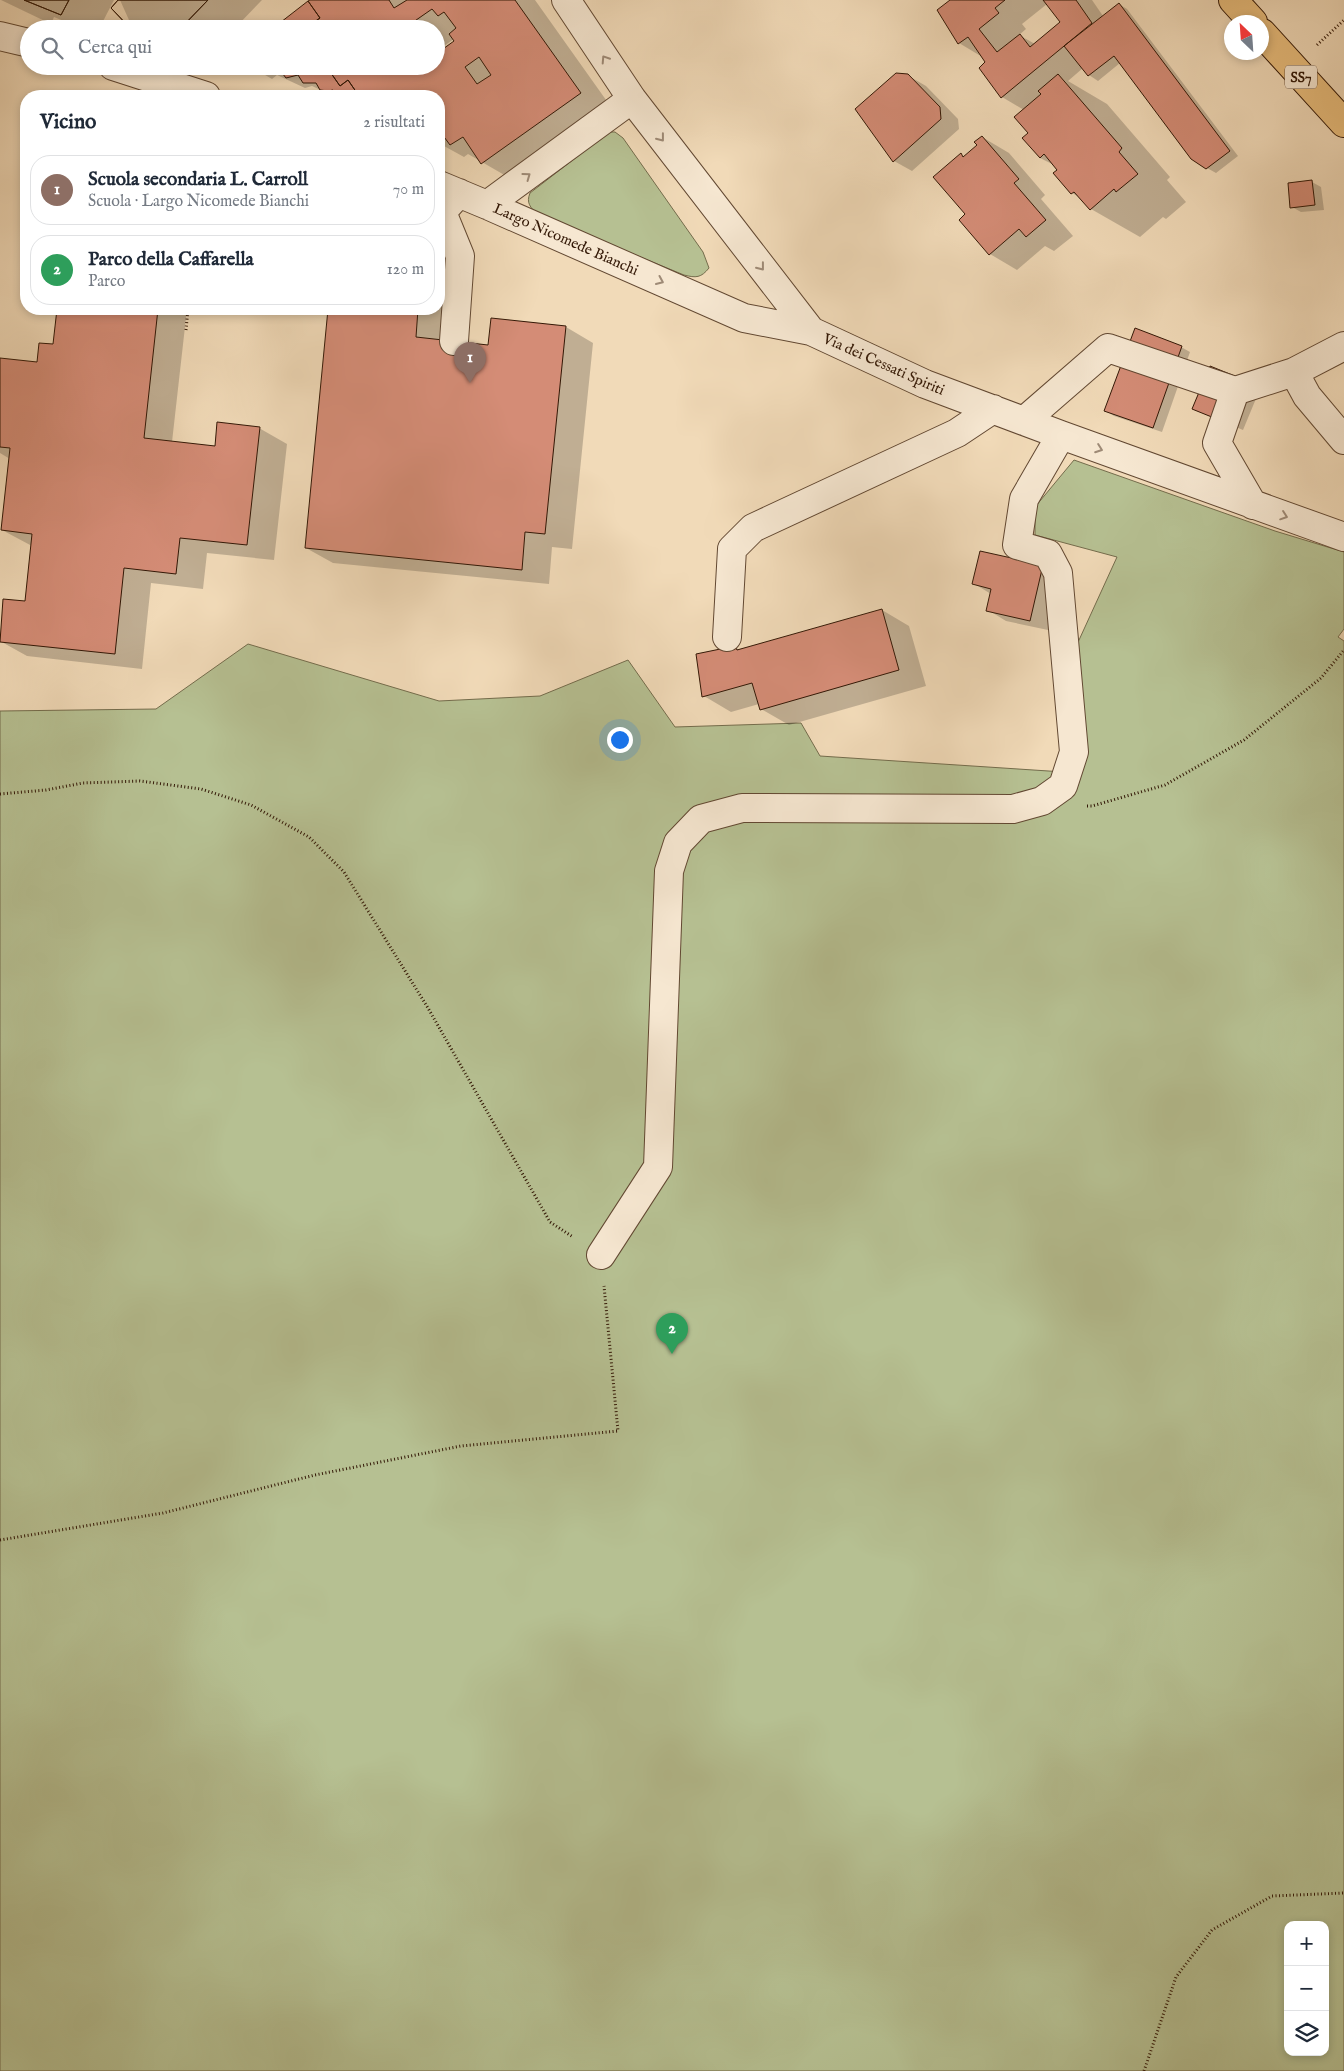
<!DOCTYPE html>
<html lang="it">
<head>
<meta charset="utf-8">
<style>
	:root { --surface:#fff; --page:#f6f6f7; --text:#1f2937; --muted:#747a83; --line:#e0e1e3; --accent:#111827 }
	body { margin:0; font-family:"IM FELL English",serif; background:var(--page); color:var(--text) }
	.controls { position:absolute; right:15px; bottom:15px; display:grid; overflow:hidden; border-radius:10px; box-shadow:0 2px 8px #0003 }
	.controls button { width:45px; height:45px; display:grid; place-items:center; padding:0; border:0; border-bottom:1px solid var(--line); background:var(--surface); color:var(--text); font:25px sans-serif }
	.compass { position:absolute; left:1224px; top:15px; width:45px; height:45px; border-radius:50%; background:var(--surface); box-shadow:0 2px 8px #0003; rotate:335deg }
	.you { position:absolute; left:619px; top:739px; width:18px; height:18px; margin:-12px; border:4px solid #fff; border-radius:50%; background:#1a73e8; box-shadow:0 0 0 8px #1a73e833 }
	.badge { display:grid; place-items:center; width:32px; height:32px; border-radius:50%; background:var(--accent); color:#fff; font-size:16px; font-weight:700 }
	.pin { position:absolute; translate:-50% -41px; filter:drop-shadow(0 1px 2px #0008) }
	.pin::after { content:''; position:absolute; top:26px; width:18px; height:15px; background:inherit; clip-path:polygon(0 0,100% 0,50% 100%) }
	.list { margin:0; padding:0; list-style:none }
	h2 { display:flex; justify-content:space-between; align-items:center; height:65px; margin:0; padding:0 20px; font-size:21px }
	h2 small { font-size:16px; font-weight:400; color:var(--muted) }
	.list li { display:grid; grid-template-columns:32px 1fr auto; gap:15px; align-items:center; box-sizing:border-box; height:70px; margin:0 10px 10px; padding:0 10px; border:1px solid var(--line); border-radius:20px }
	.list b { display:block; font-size:19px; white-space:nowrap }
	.list p { margin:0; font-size:16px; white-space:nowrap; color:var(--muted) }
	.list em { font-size:16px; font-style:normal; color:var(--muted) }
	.icon { flex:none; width:28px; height:28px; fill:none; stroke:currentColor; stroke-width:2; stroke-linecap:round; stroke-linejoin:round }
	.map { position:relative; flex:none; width:1344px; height:2071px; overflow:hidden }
	.search { position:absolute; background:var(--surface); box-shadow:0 2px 8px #0003; left:20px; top:20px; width:425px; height:55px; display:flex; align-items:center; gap:12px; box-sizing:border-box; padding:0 18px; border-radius:28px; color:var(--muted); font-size:19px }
	.panel { position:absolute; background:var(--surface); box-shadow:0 2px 8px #0003; left:20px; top:90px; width:425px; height:225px; border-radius:20px }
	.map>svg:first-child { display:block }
	.green { fill:#b6c092; stroke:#746c4c; fill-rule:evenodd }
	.shadow { fill:#0003; fill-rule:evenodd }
	.building { fill:#d48c76; stroke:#331806; fill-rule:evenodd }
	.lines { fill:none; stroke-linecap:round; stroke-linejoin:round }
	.minor-casing { stroke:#624832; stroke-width:30 }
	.major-casing { stroke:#331806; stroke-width:30 }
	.path { stroke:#331806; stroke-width:3; stroke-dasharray:1 2.5; stroke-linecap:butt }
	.minor { stroke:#f6e7d1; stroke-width:28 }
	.major { stroke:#e8bd7c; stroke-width:28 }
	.oneway { stroke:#9e8a76 }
	.labels { text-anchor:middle; stroke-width:5; stroke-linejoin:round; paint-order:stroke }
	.shield { fill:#f6e7d1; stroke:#6e5643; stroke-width:1 }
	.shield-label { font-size:14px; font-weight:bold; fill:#331806 }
	.street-label { font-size:15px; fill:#331806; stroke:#f6e7d1 }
</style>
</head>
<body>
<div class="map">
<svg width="1344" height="2071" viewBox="0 0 1344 2071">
	<rect width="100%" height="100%" fill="#f1dab8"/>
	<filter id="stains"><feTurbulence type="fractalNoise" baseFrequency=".004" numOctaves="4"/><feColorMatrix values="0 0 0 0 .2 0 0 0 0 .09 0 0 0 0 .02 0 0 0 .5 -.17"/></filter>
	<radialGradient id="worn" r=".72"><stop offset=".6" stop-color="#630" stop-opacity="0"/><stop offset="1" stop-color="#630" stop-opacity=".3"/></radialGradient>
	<path class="green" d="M 609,132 L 615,132 L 623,138 L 703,252 L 709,268 C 701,278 696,278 684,275 L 538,215 C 530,207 526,203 530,193 Z
		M 1074,460 L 1275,531 L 1344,552 L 1344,629 L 1338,637 L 1344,641 L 1344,2071 L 0,2071 L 0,711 L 156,709 L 248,644 L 439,701 L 540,696 L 628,660 L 675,727 L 801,723 L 820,756 L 1079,773 L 1074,651 L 1117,557 L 1035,535 L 1035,507 ZM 1288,1925 L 1325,1925 L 1325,2052 L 1288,2052 Z"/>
	<path class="shadow" d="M 1,0 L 114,0 L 99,29 L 83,29 L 54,17 L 51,24 Z
		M 120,0 L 262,0 L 234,29 L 133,29 Z
		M 312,0 L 535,0 L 616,114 L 518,183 L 468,154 L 464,157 L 444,146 L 439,150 L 439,96 L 334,96 L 312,86 L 305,88 L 277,75 L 272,79 L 253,68 L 251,66 L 436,66 L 436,29 L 274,29 ZM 454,39 L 456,41 L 446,48 L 444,46 Z
		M 952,0 L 1092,0 L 1103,16 L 1119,4 L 1127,9 L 1238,156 L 1216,173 L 1207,168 L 1120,63 L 1098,81 L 1089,75 L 1083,68 L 1068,81 L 1107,104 L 1170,177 L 1167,180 L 1186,202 L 1166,219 L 1163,217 L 1140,237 L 1091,209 L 1081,198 L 1072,193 L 1056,166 L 1040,158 L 1024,110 L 1002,97 L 984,58 L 959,43 ZM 1047,4 L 1062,22 L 1035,44 L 1019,35 L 1026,29 L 1022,24 Z
		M 907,75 L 926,86 L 958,119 L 959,129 L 912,171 L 894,161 Z
		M 982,137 L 1009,153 L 1045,195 L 1041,199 L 1073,236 L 1054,251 L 1045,246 L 1017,270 L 990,254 L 960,220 L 967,214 L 961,155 L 964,157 L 979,145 Z
		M 1312,182 L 1321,187 L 1324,210 L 1301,212 L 1292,207 L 1289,184 Z
		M 439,291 L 448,296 L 444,341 L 489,346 L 566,327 L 593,343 L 572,549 L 552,547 L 549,584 L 333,563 L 306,548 L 330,309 L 439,309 Z
		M 58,309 L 187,309 L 172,442 L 216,447 L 259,428 L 287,444 L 274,560 L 207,553 L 203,589 L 151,583 L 142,669 L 27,656 L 0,641 L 4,601 L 26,602 L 32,546 L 2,530 L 10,459 L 0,453 L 0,359 L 38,363 L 54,346 Z
		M 1181,347 L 1190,352 L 1162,432 L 1114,416 L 1106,411 Z
		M 1260,389 L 1243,430 L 1193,409 Z
		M 1042,567 L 1060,577 L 1048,630 L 1006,621 L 988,610 L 991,594 L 973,583 Z
		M 882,610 L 909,626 L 926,686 L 789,725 L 761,709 L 759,704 L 731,712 L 704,696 L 735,647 L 741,651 Z"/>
	<path class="building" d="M 24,0 L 69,0 L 61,15 Z
		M 24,0 L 69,0 L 61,15 Z
		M 118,0 L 208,0 L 180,29 L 131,29 L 111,8 Z
		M 118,0 L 208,0 L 180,29 L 131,29 L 111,8 Z
		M 310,0 L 389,0 L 394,8 L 407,0 L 515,0 L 581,93 L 481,164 L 463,137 L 450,145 L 439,130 L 439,96 L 359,96 L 348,80 L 340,86 L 326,66 L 436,66 L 436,54 L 454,41 L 449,34 L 456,28 L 444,12 L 438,16 L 432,9 L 409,25 L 412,29 L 304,29 L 320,18 L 308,1 ZM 479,57 L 491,75 L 477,84 L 465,67 Z
		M 950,0 L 1005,0 L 995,8 L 999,13 L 979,29 L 997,52 L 1020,34 L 1030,47 L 1060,22 L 1043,0 L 1076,0 L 1092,23 L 1001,98 L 979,68 L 985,62 L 968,37 L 958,44 L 937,10 Z
		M 308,1 L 320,18 L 304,29 L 272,29 Z
		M 1119,3 L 1230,151 L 1206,169 L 1191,159 L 1114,56 L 1088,76 L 1064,46 Z
		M 263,66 L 326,66 L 340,86 L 348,80 L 359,96 L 350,96 L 349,94 L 337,96 L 333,90 L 328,91 L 320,90 L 316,83 L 303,83 L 298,75 L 286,78 L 279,69 L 273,73 L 266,70 Z
		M 896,73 L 908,74 L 940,107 L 941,119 L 893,162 L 855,109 Z
		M 1058,74 L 1122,148 L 1119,152 L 1138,174 L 1116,192 L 1114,189 L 1090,210 L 1074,192 L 1071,194 L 1053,173 L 1057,170 L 1044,154 L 1040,158 L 1022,138 L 1028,133 L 1014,117 L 1041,94 L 1038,91 Z
		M 982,136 L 1019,179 L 1014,183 L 1046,220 L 1026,237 L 1019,229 L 989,255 L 959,220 L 965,214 L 933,177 L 961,153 L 963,157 L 977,145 L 974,142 Z
		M 1312,180 L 1315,205 L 1290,208 L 1288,183 Z
		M 57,309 L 158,309 L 144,438 L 215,446 L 217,422 L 260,427 L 247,545 L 180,538 L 176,574 L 124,568 L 115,654 L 0,642 L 3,599 L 25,601 L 32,534 L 1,530 L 10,448 L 0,447 L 0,358 L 37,362 L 39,343 L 53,344 Z
		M 328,309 L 418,309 L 416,337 L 488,345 L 491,318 L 566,326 L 545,534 L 525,532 L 522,570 L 305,548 Z
		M 1135,328 L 1182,346 L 1153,428 L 1104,411 Z
		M 1210,366 L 1252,383 L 1234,426 L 1192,409 Z
		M 980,551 L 1043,565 L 1030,621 L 986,611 L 991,589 L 972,584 Z
		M 882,609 L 899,670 L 760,710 L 752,683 L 702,697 L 696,654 L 735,646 L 737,650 Z"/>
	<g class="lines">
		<defs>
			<path id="minor" d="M 566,0 L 632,99 L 811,331 L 925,384 L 1061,435 L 1344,537
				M 0,36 L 29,43
				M 113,66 L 206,96
				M 439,185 L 487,205 L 744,318 L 811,331
				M 487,205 L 632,99
				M 454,341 L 460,256 L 442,212 L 459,193
				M 1294,372 L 1307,396 L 1344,440
				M 1024,421 L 1108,348 L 1235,391
				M 1253,505 L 1217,443 L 1235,391 L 1294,372 L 1344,346
				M 727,637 L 732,549 L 753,528 L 957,433 L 993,409
				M 601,1255 L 658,1167 L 669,871 L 678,843 L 701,819 L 742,808 L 1013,809 L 1042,801 L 1063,786 L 1074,752 L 1058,573 L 1048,554 L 1017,545 L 1024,499 L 1061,435"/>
			<path id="major" d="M 1233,0 L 1253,22
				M 1262,33 L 1344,123"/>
		</defs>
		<use href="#minor" class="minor-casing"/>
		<use href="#major" class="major-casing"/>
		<path class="path" d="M 1317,45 L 1344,20
			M 186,330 L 188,309
			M 0,794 L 46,790 L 83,783 L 140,781 L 201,789 L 251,805 L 309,837 L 344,872 L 428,1008 L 550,1222 L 573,1237
			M 1087,806 L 1092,806 L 1165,785 L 1244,740 L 1321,678 L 1344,650
			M 0,1540 L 163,1513 L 315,1475 L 461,1446 L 618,1431 L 604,1286
			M 1144,2071 L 1176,1977 L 1212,1930 L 1272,1896 L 1344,1893"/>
		<use href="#minor" class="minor"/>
		<use href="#major" class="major"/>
	</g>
	<defs><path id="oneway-chevron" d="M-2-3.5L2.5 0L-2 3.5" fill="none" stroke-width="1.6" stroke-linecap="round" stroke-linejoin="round" transform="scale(1.25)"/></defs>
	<g class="oneway">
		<use href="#oneway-chevron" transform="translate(605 59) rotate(-123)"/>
		<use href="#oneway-chevron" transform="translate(661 138) rotate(52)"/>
		<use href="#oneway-chevron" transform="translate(527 176) rotate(-36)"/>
		<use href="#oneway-chevron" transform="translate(761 267) rotate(52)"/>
		<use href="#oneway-chevron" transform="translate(660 281) rotate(24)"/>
		<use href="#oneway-chevron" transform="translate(1099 449) rotate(20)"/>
		<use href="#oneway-chevron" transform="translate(1284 516) rotate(19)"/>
	</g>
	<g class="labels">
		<rect class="shield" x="1285" y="65.5" width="32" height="23" rx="4"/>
		<g class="shield-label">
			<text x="1301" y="82">SS7</text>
		</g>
		<g class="street-label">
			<text transform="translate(566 239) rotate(24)" y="5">Largo Nicomede Bianchi</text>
			<text transform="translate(884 364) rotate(24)" y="5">Via dei Cessati Spiriti</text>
		</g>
	</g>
	<rect width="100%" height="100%" filter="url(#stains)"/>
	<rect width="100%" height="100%" fill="url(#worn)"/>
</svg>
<div class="controls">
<button>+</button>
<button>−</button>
<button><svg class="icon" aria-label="layers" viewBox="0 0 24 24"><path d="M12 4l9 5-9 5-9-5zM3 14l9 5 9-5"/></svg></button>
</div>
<svg class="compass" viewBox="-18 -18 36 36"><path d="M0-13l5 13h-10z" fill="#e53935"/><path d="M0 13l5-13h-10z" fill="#747a83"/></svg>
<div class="you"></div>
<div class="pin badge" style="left:470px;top:383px;background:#8d6e63">1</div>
<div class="pin badge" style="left:672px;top:1354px;background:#2e9e5b">2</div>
<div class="search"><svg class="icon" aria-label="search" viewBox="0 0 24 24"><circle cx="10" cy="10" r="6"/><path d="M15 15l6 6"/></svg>Cerca qui</div>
<section class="panel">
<h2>Vicino<small>2 risultati</small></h2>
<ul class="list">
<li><span class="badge" style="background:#8d6e63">1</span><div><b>Scuola secondaria L. Carroll</b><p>Scuola · Largo Nicomede Bianchi</p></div><em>70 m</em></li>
<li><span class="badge" style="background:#2e9e5b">2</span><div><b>Parco della Caffarella</b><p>Parco</p></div><em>120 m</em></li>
</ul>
</section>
</div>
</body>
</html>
